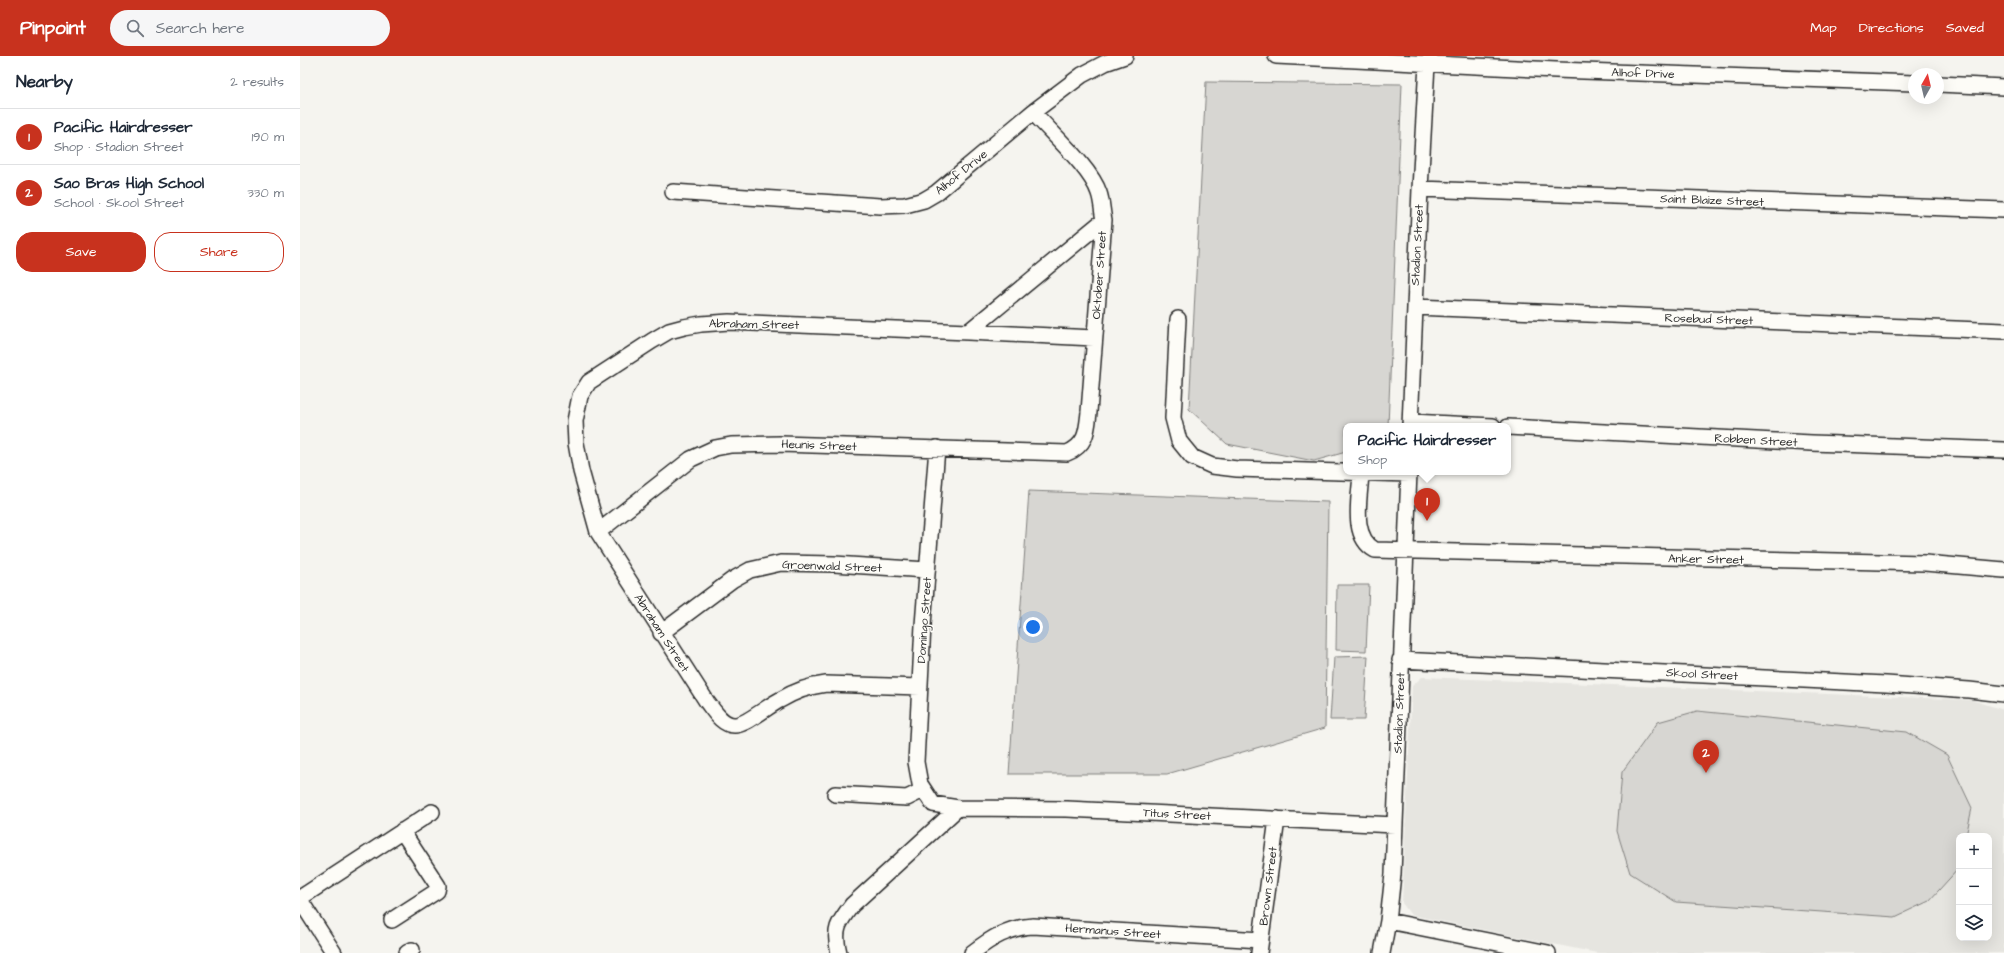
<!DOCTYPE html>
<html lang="en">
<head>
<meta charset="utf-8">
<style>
	:root { --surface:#fff; --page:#f6f6f7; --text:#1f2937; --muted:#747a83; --line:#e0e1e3; --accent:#c8321e }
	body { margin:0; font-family:"Architects Daughter",sans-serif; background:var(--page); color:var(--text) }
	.controls { position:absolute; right:12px; bottom:12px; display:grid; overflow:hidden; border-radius:8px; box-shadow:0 4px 16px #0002 }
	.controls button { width:36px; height:36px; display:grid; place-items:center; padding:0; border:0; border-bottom:1px solid var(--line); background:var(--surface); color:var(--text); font:20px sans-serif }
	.compass { position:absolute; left:1608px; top:12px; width:36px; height:36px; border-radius:50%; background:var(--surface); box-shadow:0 4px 16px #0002; rotate:8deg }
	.you { position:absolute; left:733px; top:571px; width:14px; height:14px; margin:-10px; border:3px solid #fff; border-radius:50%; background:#1a73e8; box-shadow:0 0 0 6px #1a73e833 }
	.badge { display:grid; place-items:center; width:26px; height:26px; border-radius:50%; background:var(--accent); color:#fff; font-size:13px; font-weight:700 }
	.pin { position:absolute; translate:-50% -33px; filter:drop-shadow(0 1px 2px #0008) }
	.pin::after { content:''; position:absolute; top:21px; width:14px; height:12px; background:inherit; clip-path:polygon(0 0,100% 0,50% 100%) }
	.popup { position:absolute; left:1043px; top:367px; width:168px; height:52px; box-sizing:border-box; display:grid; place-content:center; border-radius:8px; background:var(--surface); filter:drop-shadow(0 1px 3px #0005); font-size:13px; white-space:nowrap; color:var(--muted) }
	.popup b { font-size:15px; color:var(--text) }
	.popup::after { content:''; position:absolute; left:50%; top:100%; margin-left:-8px; border:8px solid transparent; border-top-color:var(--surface) }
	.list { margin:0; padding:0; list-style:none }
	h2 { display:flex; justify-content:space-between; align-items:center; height:52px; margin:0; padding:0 16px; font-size:17px }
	h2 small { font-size:13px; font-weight:400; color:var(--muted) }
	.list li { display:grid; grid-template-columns:26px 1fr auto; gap:12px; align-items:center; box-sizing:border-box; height:56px; padding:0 16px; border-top:1px solid var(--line) }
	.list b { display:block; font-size:15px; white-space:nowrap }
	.list p { margin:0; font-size:13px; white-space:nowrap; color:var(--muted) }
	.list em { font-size:13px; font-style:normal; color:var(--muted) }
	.actions { display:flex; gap:8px; padding:12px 16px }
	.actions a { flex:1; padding:9px 0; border:1px solid var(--accent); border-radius:16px; text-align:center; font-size:14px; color:var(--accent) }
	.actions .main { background:var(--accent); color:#fff }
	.icon { flex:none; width:22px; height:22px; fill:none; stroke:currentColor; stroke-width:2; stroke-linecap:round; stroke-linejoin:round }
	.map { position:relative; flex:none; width:1704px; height:897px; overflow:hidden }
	header { display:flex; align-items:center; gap:24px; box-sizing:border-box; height:56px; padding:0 20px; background:var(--accent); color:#fff }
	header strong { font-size:19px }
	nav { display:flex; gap:22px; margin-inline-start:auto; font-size:14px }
	.search { width:280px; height:36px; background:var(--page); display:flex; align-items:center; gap:10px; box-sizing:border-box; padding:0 14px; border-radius:22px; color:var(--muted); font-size:15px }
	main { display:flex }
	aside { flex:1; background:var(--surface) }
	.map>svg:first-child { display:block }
	.built { fill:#e6e5e0; fill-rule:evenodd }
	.green { fill:#d7d6d2; stroke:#81807e }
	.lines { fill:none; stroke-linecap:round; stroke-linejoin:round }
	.minor-casing { stroke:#2b2b2b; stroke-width:18 }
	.minor { stroke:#fdfcf7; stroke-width:15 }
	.labels { text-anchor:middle; stroke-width:3; stroke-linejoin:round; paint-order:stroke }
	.street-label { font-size:12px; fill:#2b2b2b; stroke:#fdfcf7 }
</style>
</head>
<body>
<header>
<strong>Pinpoint</strong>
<div class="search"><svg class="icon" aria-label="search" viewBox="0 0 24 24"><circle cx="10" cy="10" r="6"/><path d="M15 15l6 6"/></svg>Search here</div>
<nav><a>Map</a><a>Directions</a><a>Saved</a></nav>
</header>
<main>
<aside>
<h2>Nearby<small>2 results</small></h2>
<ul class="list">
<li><span class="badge">1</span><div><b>Pacific Hairdresser</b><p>Shop · Stadion Street</p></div><em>190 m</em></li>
<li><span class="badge">2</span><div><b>Sao Bras High School</b><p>School · Skool Street</p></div><em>330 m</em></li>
</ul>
<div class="actions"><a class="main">Save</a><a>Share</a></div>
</aside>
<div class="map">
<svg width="1704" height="897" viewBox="0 0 1704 897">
	<rect width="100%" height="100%" fill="#f5f4ef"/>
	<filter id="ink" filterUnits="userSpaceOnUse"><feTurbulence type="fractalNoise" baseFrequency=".025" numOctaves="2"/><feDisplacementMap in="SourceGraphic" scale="8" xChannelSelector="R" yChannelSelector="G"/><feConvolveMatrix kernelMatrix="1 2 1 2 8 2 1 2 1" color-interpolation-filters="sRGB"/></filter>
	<g filter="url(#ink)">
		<path class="built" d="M 1122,621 L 1672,644 L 1704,654 L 1704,897 L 1297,897 L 1111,859 L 1102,847 L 1112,630 ZM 1659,780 L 1689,780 L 1689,882 L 1659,882 Z"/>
		<path class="green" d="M 906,26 L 1102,28 L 1088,370 L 1046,370 L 1046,396 L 1014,405 L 927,388 L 889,353 Z
			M 729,435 L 1028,446 L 1025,672 L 867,718 L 709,718 Z
			M 1037,529 L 1069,529 L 1066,595 L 1036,594 Z
			M 1068,600 L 1064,664 L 1030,664 L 1034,601 Z
			M 1397,655 L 1607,676 L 1647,699 L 1672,752 L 1666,780 L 1659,780 L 1659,812 L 1629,845 L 1595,861 L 1376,846 L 1330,817 L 1317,775 L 1322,716 L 1358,666 Z"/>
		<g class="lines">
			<defs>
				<path id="minor" d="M 976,0 L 1256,14 L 1614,27
					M 1638,28 L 1704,31
					M 1120,133 L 1704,154
					M 373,136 L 580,150 L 605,149 L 624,144 L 636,137 L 733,56 L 782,19 L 805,7 L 825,0
					M 1115,251 L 1704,275
					M 878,263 L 873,362 L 879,385 L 892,401 L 912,410 L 937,413 L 1109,418
					M 668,276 L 794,282
					M 1111,366 L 1193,370
					M 1110,370 L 1120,133 L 1127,8
					M 1208,371 L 1512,387 L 1704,394
					M 637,392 L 623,569 L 616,706 L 620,728 L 633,748 L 658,752
					M 1061,417 C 1060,442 1050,480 1075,494 L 1625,507 L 1704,514
					M 298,476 L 391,403 L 415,392 L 431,389 L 480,388 L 767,397 C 787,389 787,374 789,356 L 804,164 C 802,155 802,145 799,137 C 791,112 751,77 733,56
					M 361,577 L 432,524 L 450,514 L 481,507 L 534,508 L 627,514
					M 1100,604 L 1586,628 L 1669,634 L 1704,638
					M 620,631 L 526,628 C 509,630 495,635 480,644 C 469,649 445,670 434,669 C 422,669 414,655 407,646 L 298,476 L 281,415 L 276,387 L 275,365 L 280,340 L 289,326 L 352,285 L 369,275 L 384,271 L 401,268 L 429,266 L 668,276 L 804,164
					M 535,738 L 607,742 L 623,734
					M 0,842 L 132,756
					M 0,844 L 34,897
					M 92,864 L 137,835 L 138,830 L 102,775
					M 1088,865 L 1248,897
					M 107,897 L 112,894
					M 539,897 C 533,874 538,867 552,849 L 658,752 L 767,753 L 1095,769
					M 672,897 C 691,882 709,871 733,870 L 961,884
					M 959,897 L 977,763
					M 1082,897 L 1088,865 L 1093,818 L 1109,416"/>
			</defs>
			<use href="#minor" class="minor-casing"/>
			<use href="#minor" class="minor"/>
		</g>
	</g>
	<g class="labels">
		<g class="street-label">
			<text transform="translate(1343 17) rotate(2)" y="4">Alhof Drive</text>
			<text transform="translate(661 116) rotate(-39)" y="4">Alhof Drive</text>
			<text transform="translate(1412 144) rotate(2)" y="4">Saint Blaize Street</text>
			<text transform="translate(1117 189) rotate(-87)" y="4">Stadion Street</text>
			<text transform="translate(799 219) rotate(-86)" y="4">Oktober Street</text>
			<text transform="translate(1409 263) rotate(2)" y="4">Rosebud Street</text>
			<text transform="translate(454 268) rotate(1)" y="4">Abraham Street</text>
			<text transform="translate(1456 384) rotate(3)" y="4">Robben Street</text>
			<text transform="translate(519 389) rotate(2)" y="4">Heunis Street</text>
			<text transform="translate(1406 503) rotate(1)" y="4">Anker Street</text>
			<text transform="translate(532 510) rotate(2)" y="4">Groenwald Street</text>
			<text transform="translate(624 564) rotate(-86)" y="4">Domingo Street</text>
			<text transform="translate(362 577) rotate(57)" y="4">Abraham Street</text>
			<text transform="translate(1402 618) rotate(3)" y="4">Skool Street</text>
			<text transform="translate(1099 657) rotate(-88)" y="4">Stadion Street</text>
			<text transform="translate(877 758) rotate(3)" y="4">Titus Street</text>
			<text transform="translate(968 830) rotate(-83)" y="4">Brown Street</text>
			<text transform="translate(813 875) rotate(4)" y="4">Hermanus Street</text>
		</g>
	</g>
</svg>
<div class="controls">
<button>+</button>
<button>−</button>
<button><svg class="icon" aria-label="layers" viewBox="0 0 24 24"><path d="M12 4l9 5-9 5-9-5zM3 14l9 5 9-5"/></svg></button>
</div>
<svg class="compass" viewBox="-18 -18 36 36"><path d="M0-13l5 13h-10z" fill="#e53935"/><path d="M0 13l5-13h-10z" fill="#747a83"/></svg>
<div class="you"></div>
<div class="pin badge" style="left:1127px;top:465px">1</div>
<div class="popup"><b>Pacific Hairdresser</b>Shop</div>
<div class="pin badge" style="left:1406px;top:717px">2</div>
</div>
</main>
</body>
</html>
